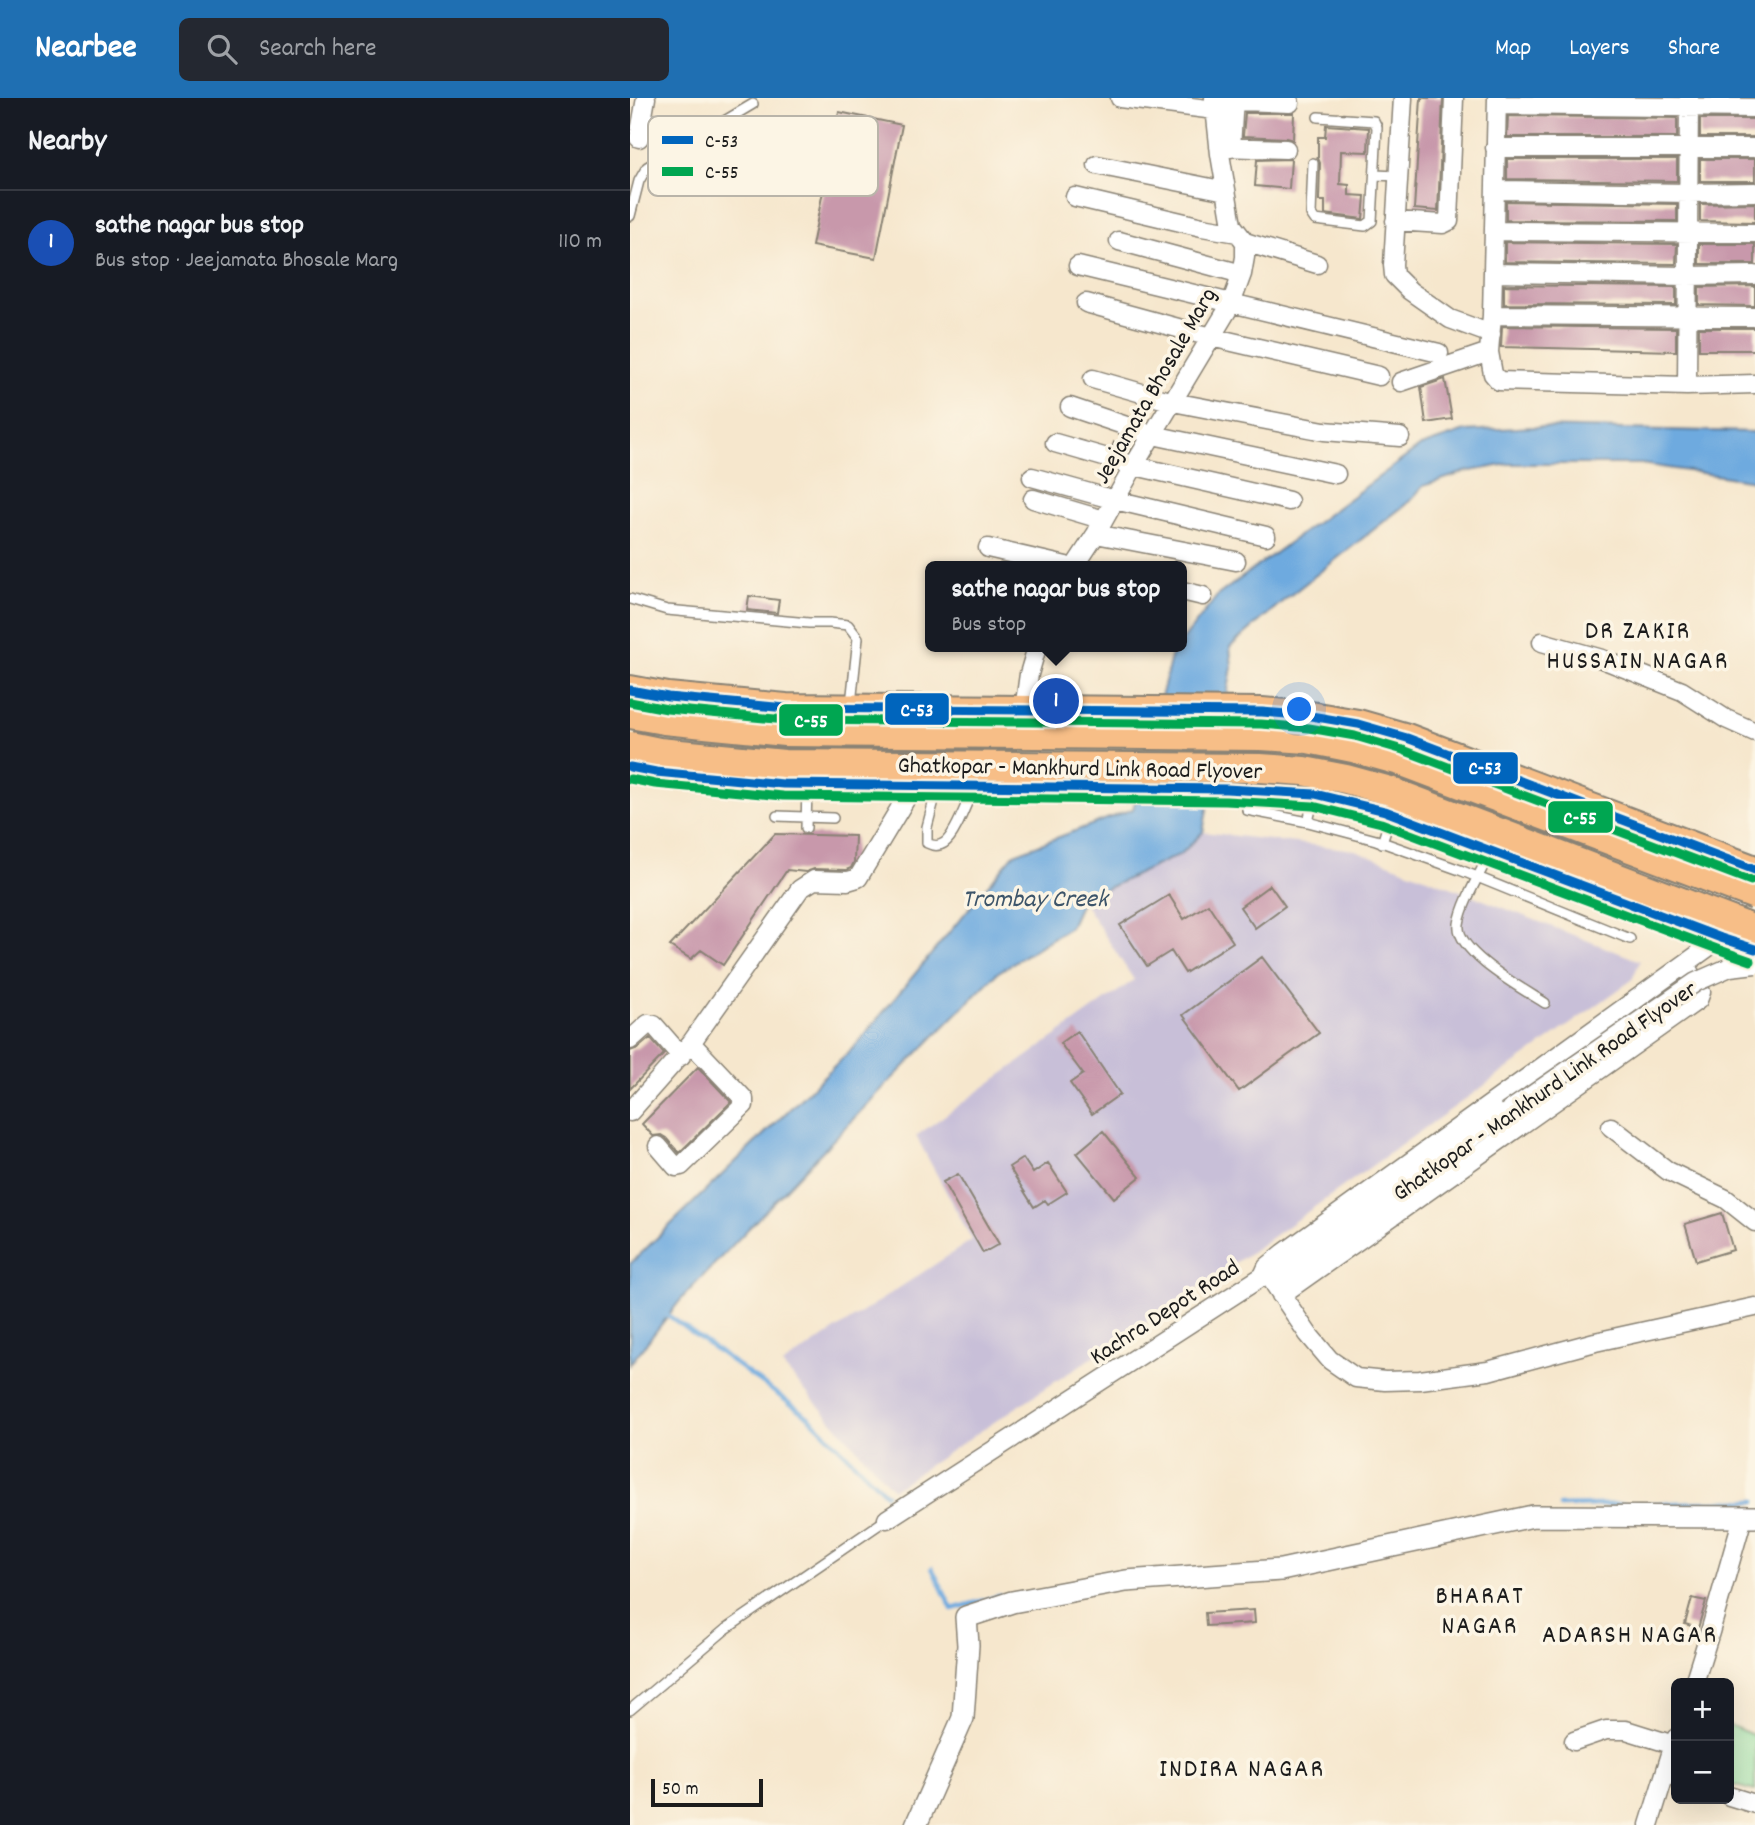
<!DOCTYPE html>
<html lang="en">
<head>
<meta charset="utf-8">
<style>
	:root { --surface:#171b24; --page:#242831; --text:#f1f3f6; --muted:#9ea1a6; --line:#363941; --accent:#1f6fb2 }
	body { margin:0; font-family:Dekko,sans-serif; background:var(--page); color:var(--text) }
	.controls { position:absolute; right:21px; bottom:21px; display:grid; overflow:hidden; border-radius:10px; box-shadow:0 7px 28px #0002 }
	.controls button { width:63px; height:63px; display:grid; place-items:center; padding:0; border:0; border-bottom:2px solid var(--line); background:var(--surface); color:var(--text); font:35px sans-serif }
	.scale { position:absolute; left:21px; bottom:18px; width:112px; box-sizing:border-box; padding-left:7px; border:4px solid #1c1c1c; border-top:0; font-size:19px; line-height:24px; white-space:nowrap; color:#1c1c1c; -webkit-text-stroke:5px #fcf5e5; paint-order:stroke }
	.you { position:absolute; left:670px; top:612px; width:24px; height:24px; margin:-18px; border:5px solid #fff; border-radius:50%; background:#1a73e8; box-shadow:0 0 0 10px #1a73e833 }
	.badge { display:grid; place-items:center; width:46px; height:46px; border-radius:50%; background:var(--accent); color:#fff; font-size:23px; font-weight:700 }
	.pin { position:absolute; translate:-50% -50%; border:4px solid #fff; box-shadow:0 2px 7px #0006 }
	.popup { position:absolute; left:295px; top:463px; width:262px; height:91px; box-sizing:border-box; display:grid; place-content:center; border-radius:10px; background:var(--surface); filter:drop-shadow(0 2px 5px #0005); font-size:23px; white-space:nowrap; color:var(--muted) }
	.popup b { font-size:26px; color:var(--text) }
	.popup::after { content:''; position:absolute; left:50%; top:100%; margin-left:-14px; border:14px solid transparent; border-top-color:var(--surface) }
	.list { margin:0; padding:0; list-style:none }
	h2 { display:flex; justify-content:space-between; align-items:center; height:91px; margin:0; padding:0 28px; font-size:30px }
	h2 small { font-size:23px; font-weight:400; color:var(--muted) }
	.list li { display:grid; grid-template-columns:46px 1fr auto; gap:21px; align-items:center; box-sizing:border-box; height:105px; padding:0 28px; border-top:2px solid var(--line) }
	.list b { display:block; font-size:26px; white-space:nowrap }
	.list p { margin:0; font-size:23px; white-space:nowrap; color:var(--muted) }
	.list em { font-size:23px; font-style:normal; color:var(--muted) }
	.icon { flex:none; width:38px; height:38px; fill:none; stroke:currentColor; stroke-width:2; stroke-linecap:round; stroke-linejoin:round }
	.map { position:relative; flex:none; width:1125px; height:1727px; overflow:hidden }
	header { display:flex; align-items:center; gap:42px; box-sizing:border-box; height:98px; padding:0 35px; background:var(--accent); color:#fff }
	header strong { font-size:33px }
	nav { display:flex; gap:38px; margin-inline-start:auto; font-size:24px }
	.search { width:490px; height:63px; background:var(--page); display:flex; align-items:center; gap:18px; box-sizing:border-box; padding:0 24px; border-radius:10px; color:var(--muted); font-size:26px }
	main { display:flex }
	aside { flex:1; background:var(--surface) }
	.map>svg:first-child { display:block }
	.industrial { fill:#c8bfd8 }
	.green { fill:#8cde9f; stroke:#547d5e; stroke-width:2 }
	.water { fill:#6eaadf; stroke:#45637e; stroke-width:2 }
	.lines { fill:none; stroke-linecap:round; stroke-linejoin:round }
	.stream { stroke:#6eaadf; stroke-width:4.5 }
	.building { fill:#c898ab }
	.service-casing { stroke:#898274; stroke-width:12 }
	.minor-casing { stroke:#898274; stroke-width:21 }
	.tertiary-casing { stroke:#898274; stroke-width:24 }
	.trunk-casing { stroke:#898274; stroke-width:32 }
	.service { stroke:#fff; stroke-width:9 }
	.minor { stroke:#fff; stroke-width:18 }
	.tertiary { stroke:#fff; stroke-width:21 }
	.trunk { stroke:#f7be87; stroke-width:28 }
	.minor-bridge-casing { stroke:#898274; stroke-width:21; stroke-linecap:butt }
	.trunk-bridge-casing { stroke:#898274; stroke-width:32; stroke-linecap:butt }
	.minor-bridge { stroke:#fff; stroke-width:18 }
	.trunk-bridge { stroke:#f7be87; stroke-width:28 }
	.bus-1-casing { stroke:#fcf5e5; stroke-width:14 }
	.bus-2-casing { stroke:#fcf5e5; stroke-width:14 }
	.bus-1 { stroke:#0065bd; stroke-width:9 }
	.bus-2 { stroke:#00a651; stroke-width:9 }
	.labels { text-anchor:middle; stroke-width:7; stroke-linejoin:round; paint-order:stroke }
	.street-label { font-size:24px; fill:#1c1c1c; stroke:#fcf5e5 }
	.neighbourhood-label { font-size:26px; letter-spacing:2px; fill:#1c1c1c; stroke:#fcf5e5 }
	.water-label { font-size:26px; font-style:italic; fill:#3d556a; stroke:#fcf5e5 }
	.key { fill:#fcf5e5; stroke:#b9b4a9; stroke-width:2 }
	.key-label { font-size:19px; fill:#1c1c1c }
	.line-badge { stroke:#fcf5e5; stroke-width:2.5 }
	.badge-label { font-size:19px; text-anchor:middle; font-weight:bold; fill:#fff }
</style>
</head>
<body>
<header>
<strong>Nearbee</strong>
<div class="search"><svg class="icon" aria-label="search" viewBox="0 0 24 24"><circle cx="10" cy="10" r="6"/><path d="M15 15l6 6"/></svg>Search here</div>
<nav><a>Map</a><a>Layers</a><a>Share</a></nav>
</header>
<main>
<aside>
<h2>Nearby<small></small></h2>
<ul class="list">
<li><span class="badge" style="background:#1a4fb4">1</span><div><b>sathe nagar bus stop</b><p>Bus stop · Jeejamata Bhosale Marg</p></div><em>110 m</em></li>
</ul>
</aside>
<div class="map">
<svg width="1125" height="1727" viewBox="0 0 1125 1727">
	<rect width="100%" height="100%" fill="#fcf5e5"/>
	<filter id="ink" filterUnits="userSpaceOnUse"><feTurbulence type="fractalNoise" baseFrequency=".0143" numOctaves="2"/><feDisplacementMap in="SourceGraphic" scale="14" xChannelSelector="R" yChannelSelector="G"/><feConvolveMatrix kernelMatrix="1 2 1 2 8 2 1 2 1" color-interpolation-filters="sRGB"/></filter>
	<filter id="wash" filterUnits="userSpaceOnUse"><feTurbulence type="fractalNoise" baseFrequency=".00686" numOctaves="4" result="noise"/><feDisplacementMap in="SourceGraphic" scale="28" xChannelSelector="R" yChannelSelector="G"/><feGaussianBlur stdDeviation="1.57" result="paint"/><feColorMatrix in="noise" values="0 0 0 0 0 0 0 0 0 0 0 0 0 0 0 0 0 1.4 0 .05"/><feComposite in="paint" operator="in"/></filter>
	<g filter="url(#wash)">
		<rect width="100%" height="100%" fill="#f6e7cd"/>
		<path class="industrial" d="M 573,734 L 725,752 L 1010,863 L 1002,882 L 617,1157 L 263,1391 L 152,1267 L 342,1142 L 286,1038 L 504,882 L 452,802 L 551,756 Z"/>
		<path class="green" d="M 1099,1627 L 1125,1638 L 1125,1693 L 1099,1686 Z"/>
		<path class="water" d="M 903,329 L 1125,334 L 1125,383 L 1011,366 L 878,366 L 835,374 L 793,388 L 780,403 L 653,503 L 600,549 L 602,569 L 573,734 L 551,756 L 452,802 L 440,829 L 367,875 L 248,995 L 53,1199 L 0,1266 L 0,1166 L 226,947 L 384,756 L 503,711 L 542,555 L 547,549 L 552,549 L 552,543 L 588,497 L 791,348 L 835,333 Z"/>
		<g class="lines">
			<path class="stream" d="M 35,1215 L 180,1320 L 256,1396
				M 930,1408 L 1125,1403
				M 302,1470 L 322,1511 L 370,1498"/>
		</g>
		<g id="blocks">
			<path class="building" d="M 791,0 L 813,0 L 808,113 L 784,111 Z
				M 209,14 L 272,27 L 246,160 L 182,148 Z
				M 615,15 L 664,15 L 663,42 L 656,40 L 613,38 Z
				M 878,18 L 1047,20 L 1047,39 L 877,39 Z
				M 1070,21 L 1125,21 L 1125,39 L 1070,39 Z
				M 696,27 L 739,30 L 738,54 L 711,53 L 710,86 L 719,87 L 719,97 L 735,98 L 733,121 L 695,116 L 695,103 L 689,103 L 690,65 L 688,60 L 688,39 L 695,39 Z
				M 661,61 L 659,91 L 625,88 L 627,62 Z
				M 877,61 L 1047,61 L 1047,83 L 877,81 Z
				M 1070,61 L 1125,61 L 1125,83 L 1070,83 Z
				M 876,103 L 1047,106 L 1047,123 L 876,122 Z
				M 1125,105 L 1125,124 L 1070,123 L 1070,106 Z
				M 875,144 L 1047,146 L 1046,166 L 875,164 Z
				M 1069,146 L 1125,146 L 1125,166 L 1069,166 Z
				M 874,187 L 1046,189 L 1046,207 L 874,206 Z
				M 1125,188 L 1125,208 L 1069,207 L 1069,189 Z
				M 872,228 L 1046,230 L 1046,253 L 871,249 Z
				M 1069,230 L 1125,230 L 1125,252 L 1069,252 Z
				M 815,281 L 822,321 L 796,325 L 791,289 Z
				M 484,344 L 501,349 L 499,354 L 482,350 Z
				M 119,498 L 149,502 L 147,515 L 117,512 Z
				M 145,736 L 225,738 L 224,764 L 221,770 L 216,772 L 184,771 L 176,774 L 157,772 L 93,867 L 71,852 L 61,861 L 40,848 Z
				M 640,787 L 655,808 L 625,830 L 610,809 Z
				M 539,797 L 554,821 L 578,806 L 603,844 L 555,875 L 541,853 L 517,868 L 490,827 Z
				M 632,859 L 689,935 L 609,993 L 553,917 Z
				M 447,933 L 490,996 L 462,1016 L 440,985 L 453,976 L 430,945 Z
				M 20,940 L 34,956 L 0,991 L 0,953 L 8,950 Z
				M 68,969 L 101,1004 L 49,1055 L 36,1040 L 31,1037 L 23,1038 L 12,1026 Z
				M 473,1033 L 510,1079 L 484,1100 L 447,1055 Z
				M 393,1060 L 403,1075 L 418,1065 L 437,1094 L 418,1106 L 415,1102 L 404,1109 L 379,1069 Z
				M 328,1076 L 369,1146 L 353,1155 L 313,1084 Z
				M 1092,1115 L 1103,1152 L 1066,1163 L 1055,1126 Z
				M 1062,1500 L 1076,1503 L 1068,1530 L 1055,1526 Z
				M 624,1512 L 625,1525 L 576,1528 L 575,1515 Z"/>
		</g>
	</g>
	<g filter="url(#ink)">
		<use href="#blocks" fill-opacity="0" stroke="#898274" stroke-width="2"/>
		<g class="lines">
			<defs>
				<path id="service" d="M 683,65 L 681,116 L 685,122 L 735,128 L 742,123 L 747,29 L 744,23 L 688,19
					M 745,77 L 768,78
					M 0,118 L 9,83 L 17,69 L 123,6
					M 0,501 L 37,512 L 179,525 L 200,525 L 218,527 L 228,540 L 221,606
					M 307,691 L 297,729 L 297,745 C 303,748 308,749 314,745 C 325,738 336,706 342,693
					M 684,698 L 678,724 L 746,742 L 830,772 L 1000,841
					M 617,712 L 678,724
					M 147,718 L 203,720
					M 176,730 L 177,688
					M 752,745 L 760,720
					M 860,755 C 851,774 832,805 829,826 C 825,854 893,891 915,905
					M 0,1612 L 96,1531 L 257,1421"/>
				<path id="minor" d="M 490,0 L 585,12
					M 773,0 L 763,167 L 764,177 L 780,193 L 820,221 L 861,236
					M 867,0 L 862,217 L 859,254 L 863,276 L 869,283 L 1057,288 L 1125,286
					M 585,2 L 660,5
					M 867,7 L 1125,10
					M 9,40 L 16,0
					M 589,49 L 656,51
					M 601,50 L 604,0
					M 865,50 L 1125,50
					M 467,67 L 596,93
					M 869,92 L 1058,95 L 1125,94
					M 445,99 L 572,129 L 608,135
					M 765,123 L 813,126 L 819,123 L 824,0
					M 871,133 L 1125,135
					M 489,143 L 612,176
					M 615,144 L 687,166
					M 448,168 L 809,255
					M 863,175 L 1057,178 L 1125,177
					M 456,205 L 581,239 L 749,278
					M 862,217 L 1125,219
					M 463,281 L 543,304 L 694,333 L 770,339
					M 771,284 L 859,254
					M 1057,288 L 1059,0
					M 440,309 L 523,337 L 706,376
					M 425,345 L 505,368 L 659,403
					M 402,379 L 485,402 L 636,438
					M 403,401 L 474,422
					M 466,436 L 606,463
					M 358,450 L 436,468
					M 445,468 L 466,436 L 509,359 L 601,206 L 612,176 L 615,159 L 615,144 L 602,127 L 590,56 L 584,0
					M 552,493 L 573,498
					M 912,544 L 972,561 L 1052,593 L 1096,621 L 1125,634
					M 394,612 L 399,576 L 407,549
					M 0,942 L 18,926 L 24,927 L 51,958
					M 0,1014 L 61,945 L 170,791 L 184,782 L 218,783 L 228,780 L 284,687
					M 981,1029 L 1038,1073 L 1096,1101 L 1125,1124
					M 28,1048 L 46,1069 L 51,1068 L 114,1007 L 114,1001 L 61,945
					M 643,1184 L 876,1015
					M 645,1187 L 678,1236 L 700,1262 L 726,1280 L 755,1283 L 790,1282 L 858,1273 L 965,1244 L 1125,1209
					M 651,1197 L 1068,902 L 1071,894 L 1058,872
					M 257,1421 L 633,1178 L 637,1169 L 654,1155 L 1091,840 L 1115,782
					M 1064,1585 L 1080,1534 L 1113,1419
					M 944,1643 L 976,1632 L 996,1632 L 1044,1647
					M 1099,1698 L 1125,1706
					M 1019,1727 L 1046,1640"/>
				<path id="tertiary" d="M 286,1727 L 333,1620 L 338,1547 L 336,1519 L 382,1504 L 496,1483 L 651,1472 L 903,1418 L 1125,1419"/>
				<path id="trunk" d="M 0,592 L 38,599 L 156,610 L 632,614 L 681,618 L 728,626 L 777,640 L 1125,772
					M 0,669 L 26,674 L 153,686 L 596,691 L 685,696 L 711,701 L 755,713 L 1091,840 L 1125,851"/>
			</defs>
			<use href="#service" class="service-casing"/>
			<use href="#minor" class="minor-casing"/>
			<use href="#tertiary" class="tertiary-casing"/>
			<use href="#trunk" class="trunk-casing"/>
			<use href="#service" class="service"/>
			<use href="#minor" class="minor"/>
			<use href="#tertiary" class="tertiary"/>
			<use href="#trunk" class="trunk"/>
			<defs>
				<path id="minor-bridge" d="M 876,1015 L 1066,884 L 1100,869 L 1125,866"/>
				<path id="trunk-bridge" d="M 0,616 L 34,622 L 155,634 L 631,638 L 678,641 L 723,650 L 770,663 L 1125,797
					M 0,648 L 29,654 L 154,666 L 630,670 L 674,673 L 716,681 L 760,693 L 1125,832"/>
			</defs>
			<use href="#minor-bridge" class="minor-bridge-casing"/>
			<use href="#trunk-bridge" class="trunk-bridge-casing"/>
			<use href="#minor-bridge" class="minor-bridge"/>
			<use href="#trunk-bridge" class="trunk-bridge"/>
			<defs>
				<path id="bus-1" d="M 0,592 L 38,599 L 156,610 L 632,614 L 681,618 L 728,626 L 777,640 L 1125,772
					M 0,669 L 26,674 L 153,686 L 596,691 L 685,696 L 755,713 L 1091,840 L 1125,851"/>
				<path id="bus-2" d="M 0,604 L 37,611 L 156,622 L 631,626 L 679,630 L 725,638 L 773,652 L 1121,783
					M 0,681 L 25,686 L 153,698 L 596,703 L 683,708 L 751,725 L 1087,851 L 1121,863"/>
			</defs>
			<use href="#bus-1" class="bus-1-casing"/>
			<use href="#bus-2" class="bus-2-casing"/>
			<use href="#bus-1" class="bus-1"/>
			<use href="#bus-2" class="bus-2"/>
		</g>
	</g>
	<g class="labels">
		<g class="street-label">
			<text transform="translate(524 287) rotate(-60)" y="8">Jeejamata Bhosale Marg</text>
			<text transform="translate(450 669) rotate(1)" y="8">Ghatkopar - Mankhurd Link Road Flyover</text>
			<text transform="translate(914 992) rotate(-35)" y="8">Ghatkopar - Mankhurd Link Road Flyover</text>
			<text transform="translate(534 1213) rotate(-33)" y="8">Kachra Depot Road</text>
		</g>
		<g class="neighbourhood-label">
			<text x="1008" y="540">DR ZAKIR<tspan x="1008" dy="30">HUSSAIN NAGAR</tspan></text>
			<text x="850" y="1505">BHARAT<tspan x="850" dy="30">NAGAR</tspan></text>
			<text x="1000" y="1544">ADARSH NAGAR</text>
			<text x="612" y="1678">INDIRA NAGAR</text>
		</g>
		<g class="water-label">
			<text x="405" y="808">Trombay Creek</text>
		</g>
	</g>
	<rect x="18" y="18" width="230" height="80" rx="10" class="key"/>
	<rect x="32" y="38" width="31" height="8" fill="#0065bd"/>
	<rect x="32" y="69" width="31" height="9" fill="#00a651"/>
	<g class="key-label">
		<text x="75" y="49">C-53</text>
		<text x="75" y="80">C-55</text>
	</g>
	<g class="line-badge">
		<rect x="254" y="594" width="66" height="34" rx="7" fill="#0065bd"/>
		<rect x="148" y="605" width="66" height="34" rx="7" fill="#00a651"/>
		<rect x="822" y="653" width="67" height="34" rx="7" fill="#0065bd"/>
		<rect x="917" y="702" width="67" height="34" rx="7" fill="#00a651"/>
	</g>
	<g class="badge-label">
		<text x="287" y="618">C-53</text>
		<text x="181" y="629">C-55</text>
		<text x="855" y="676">C-53</text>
		<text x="950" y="726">C-55</text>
	</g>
</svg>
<div class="controls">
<button>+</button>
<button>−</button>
</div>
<div class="scale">50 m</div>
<div class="you"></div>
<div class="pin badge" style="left:426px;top:603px;background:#1a4fb4">1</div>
<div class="popup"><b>sathe nagar bus stop</b>Bus stop</div>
</div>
</main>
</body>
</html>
